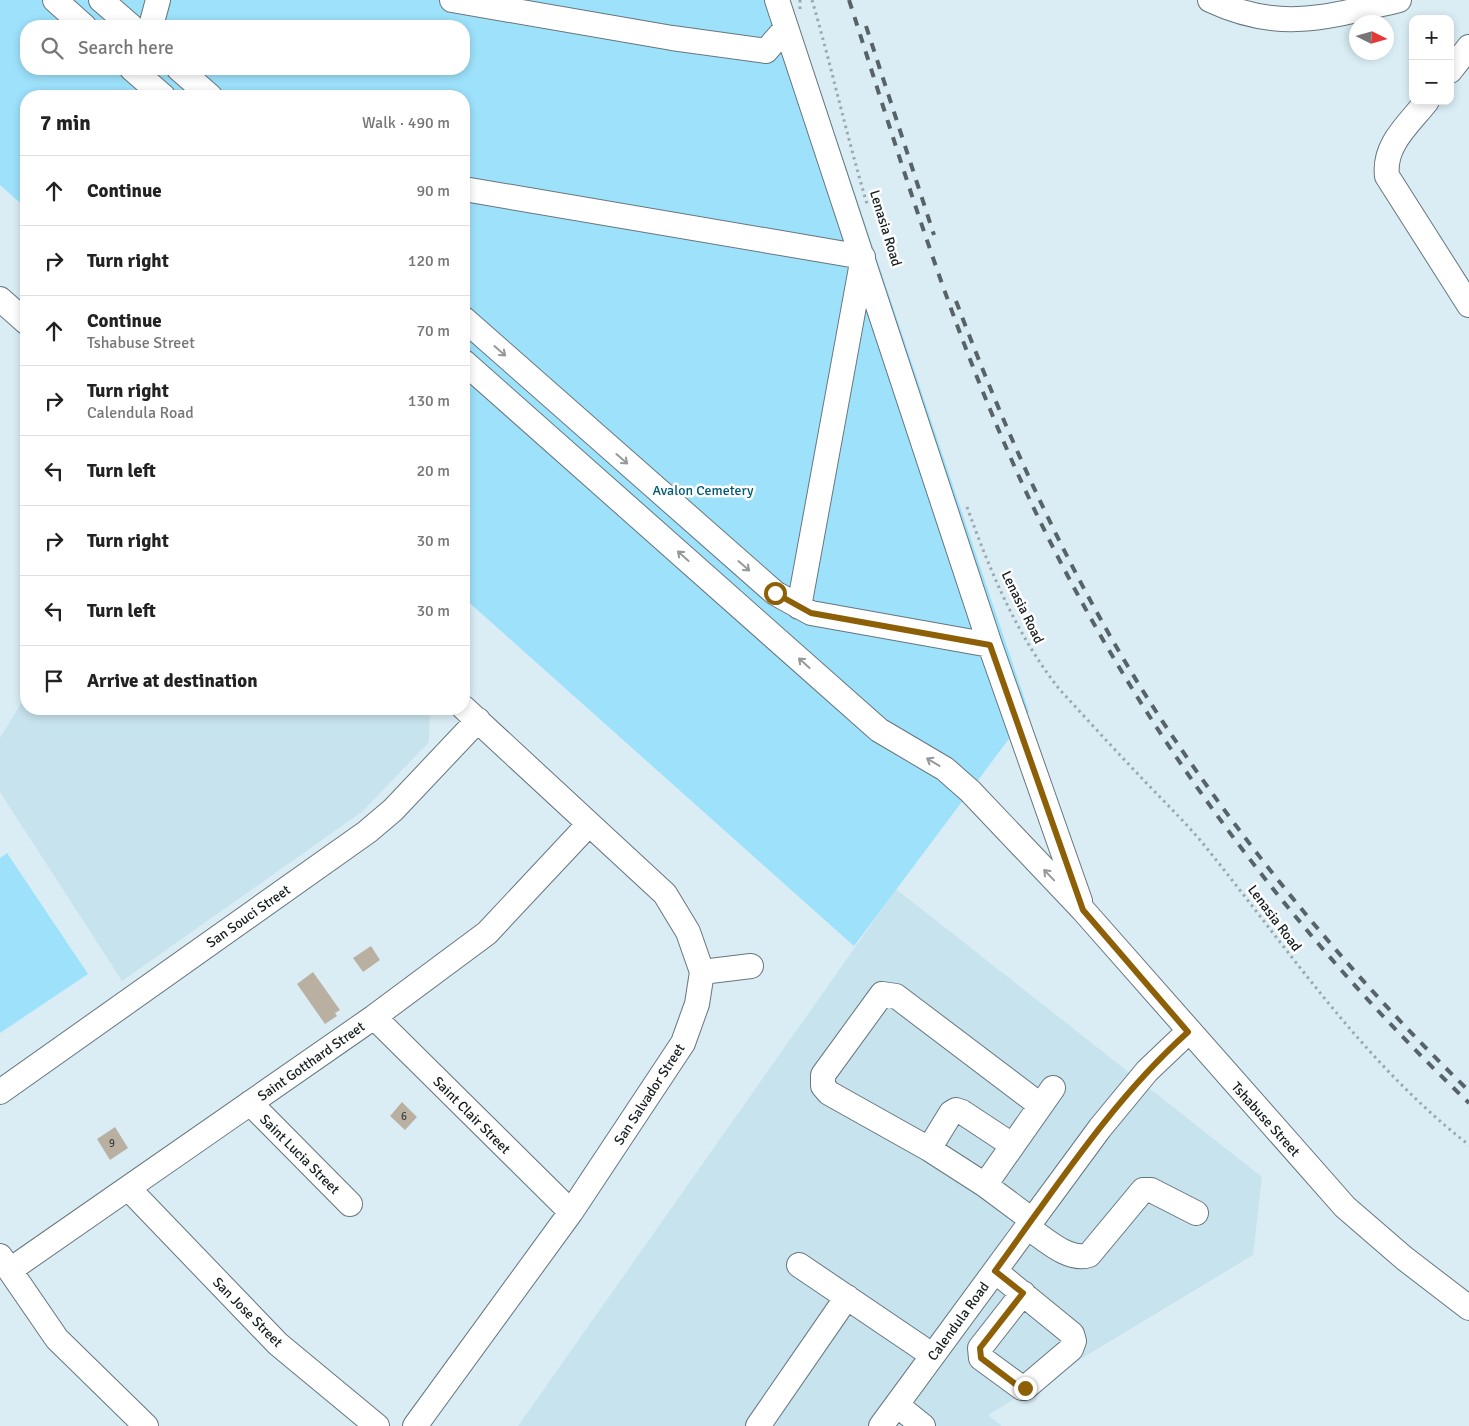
<!DOCTYPE html>
<html lang="en">
<head>
<meta charset="utf-8">
<style>
	:root { --surface:#fff; --page:#f2f2f2; --text:#222; --muted:#767676; --line:#e0e0e0 }
	body { margin:0; font-family:Signika,sans-serif; background:var(--page); color:var(--text) }
	.controls { position:absolute; right:15px; top:15px; display:grid; overflow:hidden; border-radius:10px; box-shadow:0 2px 8px #0003 }
	.controls button { width:45px; height:45px; display:grid; place-items:center; padding:0; border:0; border-bottom:1px solid var(--line); background:var(--surface); color:var(--text); font:25px sans-serif }
	.compass { position:absolute; left:1349px; top:15px; width:45px; height:45px; border-radius:50%; background:var(--surface); box-shadow:0 2px 8px #0003; rotate:95deg }
	.stop { position:absolute; width:15px; height:15px; margin:-11px; border:4px solid #8d6007; border-radius:50%; background:#fff }
	.stop.end { background:#8d6007; border-color:#fff; box-shadow:0 1px 5px #0008 }
	.list { margin:0; padding:0; list-style:none }
	h2 { display:flex; justify-content:space-between; align-items:center; height:65px; margin:0; padding:0 20px; font-size:21px }
	h2 small { font-size:16px; font-weight:400; color:var(--muted) }
	.list li { display:grid; grid-template-columns:32px 1fr auto; gap:15px; align-items:center; box-sizing:border-box; height:70px; padding:0 20px; border-top:1px solid var(--line) }
	.list b { display:block; font-size:19px; white-space:nowrap }
	.list p { margin:0; font-size:16px; white-space:nowrap; color:var(--muted) }
	.list em { font-size:16px; font-style:normal; color:var(--muted) }
	.icon { flex:none; width:28px; height:28px; fill:none; stroke:currentColor; stroke-width:2; stroke-linecap:round; stroke-linejoin:round }
	.map { position:relative; flex:none; width:1469px; height:1426px; overflow:hidden }
	.search { position:absolute; background:var(--surface); box-shadow:0 2px 8px #0003; left:20px; top:20px; width:450px; height:55px; display:flex; align-items:center; gap:12px; box-sizing:border-box; padding:0 18px; border-radius:20px; color:var(--muted); font-size:19px }
	.panel { position:absolute; background:var(--surface); box-shadow:0 2px 8px #0003; left:20px; top:90px; width:450px; height:625px; border-radius:20px }
	.map>svg:first-child { display:block }
	.built { fill:#c7e3ee }
	.green { fill:#9de1fb; fill-rule:evenodd }
	.building { fill:#bab0a2 }
	.lines { fill:none; stroke-linecap:round; stroke-linejoin:round }
	.minor-casing { stroke:#66767d; stroke-width:26 }
	.path { stroke:#99a8ae; stroke-width:3; stroke-dasharray:2.5 4; stroke-linecap:butt }
	.minor { stroke:#fff; stroke-width:24 }
	.rail { stroke:#586367; stroke-width:4; stroke-dasharray:9 9; stroke-linecap:butt }
	.oneway { stroke:#96999a }
	.route { stroke:#8d6007; stroke-width:6 }
	.labels { text-anchor:middle; stroke-width:5; stroke-linejoin:round; paint-order:stroke }
	.number-label { font-size:11px; fill:#3f4240 }
	.street-label { font-size:14px; fill:#161d1f; stroke:#fff }
	.park-label { font-size:14px; fill:#005a73; stroke:#fff }
</style>
</head>
<body>
<div class="map">
<svg width="1469" height="1426" viewBox="0 0 1469 1426">
	<rect width="100%" height="100%" fill="#daedf5"/>
	<path class="built" d="M 26,695 L 26,709 L 430,709 L 429,742 L 363,811 L 122,981 L 0,792 L 0,738 Z
		M 896,889 L 1262,1177 L 1253,1255 L 988,1415 L 1002,1426 L 518,1426 Z"/>
	<path class="green" d="M 0,0 L 790,0 L 1029,712 L 854,946 L 464,598 L 464,96 L 26,96 L 26,208 L 0,185 ZM 26,26 L 464,26 L 464,69 L 26,69 Z
		M 7,853 L 88,974 L 0,1033 L 0,858 Z"/>
	<path class="building" d="M 371,946 L 380,960 L 363,972 L 353,958 Z
		M 313,972 L 340,1010 L 335,1013 L 337,1016 L 325,1024 L 297,984 Z
		M 402,1102 L 417,1117 L 405,1130 L 390,1116 Z
		M 115,1127 L 128,1148 L 110,1160 L 97,1139 Z"/>
	<g class="lines">
		<defs>
			<path id="minor" d="M 55,0 L 84,26
				M 101,0 L 131,26
				M 452,0 L 672,38 L 766,51 L 786,28
				M 777,0 L 990,645 L 1080,901
				M 1210,0 C 1280,33 1328,17 1399,0
				M 151,26 L 158,0
				M 132,69 L 163,96
				M 179,69 L 210,96
				M 1450,71 L 1469,47
				M 1427,101 C 1409,124 1383,145 1387,176 L 1469,305
				M 464,189 L 863,257 L 799,607
				M 0,299 L 26,322
				M 464,319 L 775,593 L 811,613 L 990,645
				M 464,362 L 879,730 L 945,769 L 970,791 L 1083,910 L 1345,1207 L 1404,1258 L 1469,1308
				M 702,972 L 751,966
				M 374,1017 L 571,1212
				M 0,1092 L 367,832 L 393,810 L 478,720
				M 250,1103 L 350,1204
				M 929,1149 L 951,1113 L 956,1110 L 962,1112 L 1012,1145
				M 985,1185 L 1053,1088
				M 128,1188 L 278,1344 L 377,1426
				M 1032,1220 L 985,1185 L 929,1149 L 829,1093 L 823,1086 L 823,1075 L 882,994 L 896,996 L 1040,1105
				M 1027,1227 C 1044,1238 1068,1262 1089,1255 L 1143,1190 L 1151,1190 L 1196,1213
				M 0,1256 L 57,1339 L 146,1426
				M 799,1265 L 932,1355
				M 10,1270 L 374,1017 L 487,933 L 589,824
				M 995,1271 L 1072,1334 L 1074,1341 L 1071,1349 L 1025,1388 L 1022,1388 L 981,1358 L 980,1348 L 1023,1293
				M 897,1405 L 923,1426
				M 415,1426 L 571,1212 L 683,1043 L 697,1004 L 702,972 L 688,932 L 665,894 L 464,708
				M 758,1426 L 847,1297
				M 881,1426 L 1100,1128 L 1147,1071 L 1188,1032"/>
		</defs>
		<use href="#minor" class="minor-casing"/>
		<path class="path" d="M 800,0 L 800,9
			M 812,0 C 832,68 847,138 868,207
			M 967,507 C 990,571 1017,636 1060,690 C 1085,717 1111,746 1137,773 C 1161,799 1187,823 1209,851 C 1291,953 1365,1064 1469,1145"/>
		<use href="#minor" class="minor"/>
		<path class="rail" d="M 849,0 C 894,139 936,280 992,414 C 1099,675 1266,909 1469,1103
			M 866,26 L 934,235
			M 956,301 C 1010,444 1074,585 1157,713 C 1247,850 1351,976 1469,1091"/>
	</g>
	<defs><path id="oneway-shaft" d="M-6 0H5M1.5-3L5.5 0L1.5 3" fill="none" stroke-width="1.6" stroke-linecap="round" stroke-linejoin="round" transform="scale(1.25)"/></defs>
	<g class="oneway">
		<use href="#oneway-shaft" transform="translate(500 351) rotate(41)"/>
		<use href="#oneway-shaft" transform="translate(622 459) rotate(41)"/>
		<use href="#oneway-shaft" transform="translate(683 556) rotate(-138)"/>
		<use href="#oneway-shaft" transform="translate(744 566) rotate(41)"/>
		<use href="#oneway-shaft" transform="translate(804 663) rotate(-138)"/>
		<use href="#oneway-shaft" transform="translate(933 762) rotate(-149)"/>
		<use href="#oneway-shaft" transform="translate(1049 875) rotate(-134)"/>
	</g>
	<g class="lines">
		<path class="route" d="M 775,593 L 811,613 L 990,645 L 1083,910 L 1188,1032 C 1112,1100 1055,1189 995,1271 L 1023,1293 L 980,1348 L 981,1358 L 1018,1386 L 1025,1388"/>
	</g>
	<g class="labels">
		<g class="number-label">
			<text x="404" y="1120">6</text>
			<text x="112" y="1147">9</text>
		</g>
		<g class="street-label">
			<text transform="translate(886 228) rotate(73)" y="5">Lenasia Road</text>
			<text transform="translate(1023 607) rotate(64)" y="5">Lenasia Road</text>
			<text transform="translate(248 916) rotate(-35)" y="5">San Souci Street</text>
			<text transform="translate(1275 918) rotate(53)" y="5">Lenasia Road</text>
			<text transform="translate(311 1061) rotate(-35)" y="5">Saint Gotthard Street</text>
			<text transform="translate(649 1094) rotate(-57)" y="5">San Salvador Street</text>
			<text transform="translate(472 1115) rotate(45)" y="5">Saint Clair Street</text>
			<text transform="translate(1266 1119) rotate(48)" y="5">Tshabuse Street</text>
			<text transform="translate(300 1154) rotate(45)" y="5">Saint Lucia Street</text>
			<text transform="translate(248 1312) rotate(45)" y="5">San Jose Street</text>
			<text transform="translate(958 1321) rotate(-54)" y="5">Calendula Road</text>
		</g>
		<g class="park-label">
			<text x="703" y="495">Avalon Cemetery</text>
		</g>
	</g>
</svg>
<div class="controls">
<button>+</button>
<button>−</button>
</div>
<svg class="compass" viewBox="-18 -18 36 36"><path d="M0-13l5 13h-10z" fill="#e53935"/><path d="M0 13l5-13h-10z" fill="#767676"/></svg>
<div class="stop" style="left:775px;top:593px"></div>
<div class="stop end" style="left:1025px;top:1388px"></div>
<div class="search"><svg class="icon" aria-label="search" viewBox="0 0 24 24"><circle cx="10" cy="10" r="6"/><path d="M15 15l6 6"/></svg>Search here</div>
<section class="panel">
<h2>7 min<small>Walk · 490 m</small></h2>
<ul class="list">
<li><svg class="icon" aria-label="ahead" viewBox="0 0 24 24"><path d="M12 20V5M6 11l6-6 6 6"/></svg><div><b>Continue</b></div><em>90 m</em></li>
<li><svg class="icon" aria-label="right" viewBox="0 0 24 24"><path d="M7 20v-9h11M14 6l5 5-5 5"/></svg><div><b>Turn right</b></div><em>120 m</em></li>
<li><svg class="icon" aria-label="ahead" viewBox="0 0 24 24"><path d="M12 20V5M6 11l6-6 6 6"/></svg><div><b>Continue</b><p>Tshabuse Street</p></div><em>70 m</em></li>
<li><svg class="icon" aria-label="right" viewBox="0 0 24 24"><path d="M7 20v-9h11M14 6l5 5-5 5"/></svg><div><b>Turn right</b><p>Calendula Road</p></div><em>130 m</em></li>
<li><svg class="icon" aria-label="left" viewBox="0 0 24 24"><path d="M17 20v-9H6M10 6l-5 5 5 5"/></svg><div><b>Turn left</b></div><em>20 m</em></li>
<li><svg class="icon" aria-label="right" viewBox="0 0 24 24"><path d="M7 20v-9h11M14 6l5 5-5 5"/></svg><div><b>Turn right</b></div><em>30 m</em></li>
<li><svg class="icon" aria-label="left" viewBox="0 0 24 24"><path d="M17 20v-9H6M10 6l-5 5 5 5"/></svg><div><b>Turn left</b></div><em>30 m</em></li>
<li><svg class="icon" aria-label="arrive" viewBox="0 0 24 24"><path d="M6 21V4h12l-3 4 3 4H6"/></svg><div><b>Arrive at destination</b></div></li>
</ul>
</section>
</div>
</body>
</html>
